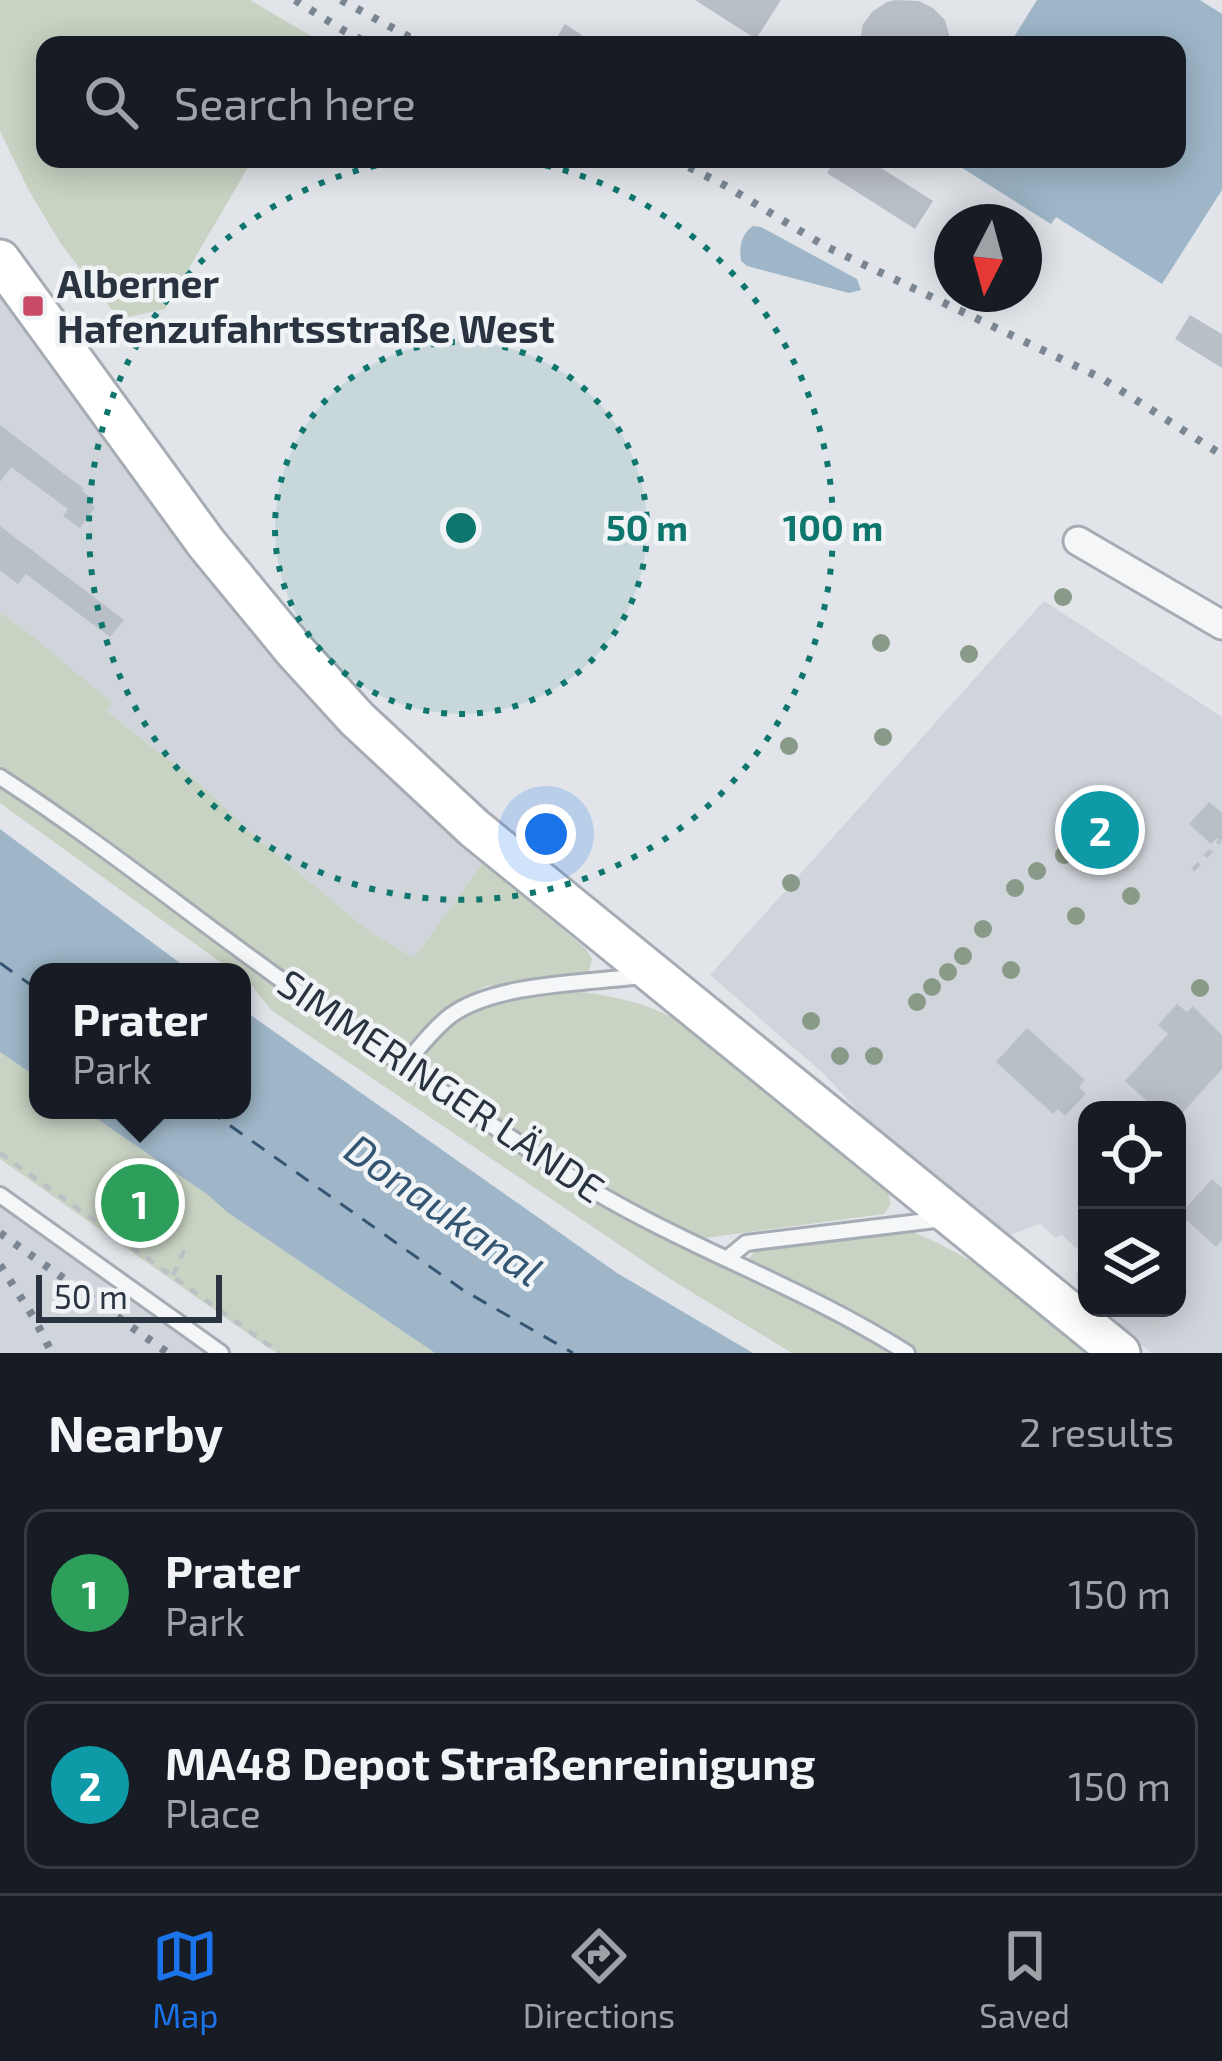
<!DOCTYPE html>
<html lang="en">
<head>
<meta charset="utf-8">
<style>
	:root { --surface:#171b24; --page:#20242c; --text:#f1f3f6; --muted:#9ea1a6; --line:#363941; --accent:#1a73e8 }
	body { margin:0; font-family:"Exo 2",sans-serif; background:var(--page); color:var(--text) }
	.controls { position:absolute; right:36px; bottom:36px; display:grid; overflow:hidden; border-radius:24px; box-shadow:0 6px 30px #0003 }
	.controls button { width:108px; height:108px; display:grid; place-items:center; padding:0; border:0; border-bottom:3px solid var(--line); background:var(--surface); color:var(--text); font:60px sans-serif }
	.compass { position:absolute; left:934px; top:204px; width:108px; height:108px; border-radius:50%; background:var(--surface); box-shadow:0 6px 30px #0003; rotate:186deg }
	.scale { position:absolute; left:36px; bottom:30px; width:186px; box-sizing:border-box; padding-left:12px; border:6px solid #2a3441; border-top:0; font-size:33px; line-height:42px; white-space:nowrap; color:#2a3441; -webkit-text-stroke:9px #f1f4f7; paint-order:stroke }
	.you { position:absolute; left:546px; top:834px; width:42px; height:42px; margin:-30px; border:9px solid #fff; border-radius:50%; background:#1a73e8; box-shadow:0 0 0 18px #1a73e833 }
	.badge { display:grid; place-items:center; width:78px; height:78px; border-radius:50%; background:var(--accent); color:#fff; font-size:39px; font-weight:700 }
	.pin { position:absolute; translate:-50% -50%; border:6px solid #fff; box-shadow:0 3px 12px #0006 }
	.popup { position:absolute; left:29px; top:963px; width:222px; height:156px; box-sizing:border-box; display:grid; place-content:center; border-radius:24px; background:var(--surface); filter:drop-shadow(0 3px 9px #0005); font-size:39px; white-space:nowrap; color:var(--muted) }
	.popup b { font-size:45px; color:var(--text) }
	.popup::after { content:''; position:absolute; left:50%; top:100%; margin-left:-24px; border:24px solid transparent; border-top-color:var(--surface) }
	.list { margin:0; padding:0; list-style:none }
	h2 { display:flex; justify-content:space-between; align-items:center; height:156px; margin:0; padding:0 48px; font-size:51px }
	h2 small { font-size:39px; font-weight:400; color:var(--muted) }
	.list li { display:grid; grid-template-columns:78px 1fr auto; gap:36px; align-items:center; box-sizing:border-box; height:168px; margin:0 24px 24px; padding:0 24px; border:3px solid var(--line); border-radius:24px }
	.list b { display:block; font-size:45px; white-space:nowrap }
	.list p { margin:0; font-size:39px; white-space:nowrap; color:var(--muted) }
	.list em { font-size:39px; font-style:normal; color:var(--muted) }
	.icon { flex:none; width:66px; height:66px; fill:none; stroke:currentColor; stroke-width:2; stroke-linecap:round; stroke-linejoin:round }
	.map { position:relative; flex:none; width:1222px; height:1353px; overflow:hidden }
	.search { position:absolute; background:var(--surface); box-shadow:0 6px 30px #0003; left:36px; right:36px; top:36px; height:132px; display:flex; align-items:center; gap:30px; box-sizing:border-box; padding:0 42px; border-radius:24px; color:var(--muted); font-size:45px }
	.sheet { height:540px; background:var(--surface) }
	nav { display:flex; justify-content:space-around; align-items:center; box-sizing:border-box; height:168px; border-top:3px solid var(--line); background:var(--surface); font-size:33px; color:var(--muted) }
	nav a { display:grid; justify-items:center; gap:6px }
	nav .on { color:var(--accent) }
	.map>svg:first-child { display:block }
	.built { fill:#d0d5db }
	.green { fill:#c8d3c3 }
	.water { fill:#9eb6c8 }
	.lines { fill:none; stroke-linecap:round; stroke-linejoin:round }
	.ferry { stroke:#355673; stroke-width:3; stroke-dasharray:15 12; stroke-linecap:butt }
	.building { fill:#b9bfc6 }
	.lane-casing { stroke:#a6acb4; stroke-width:20 }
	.street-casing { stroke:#a6acb4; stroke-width:33 }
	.secondary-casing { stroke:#a6acb4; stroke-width:45 }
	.path { stroke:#bbc0c5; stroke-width:4.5; stroke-dasharray:9 9; stroke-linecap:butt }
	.lane { stroke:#f4f6f8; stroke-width:14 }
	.street { stroke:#f4f6f8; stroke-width:27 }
	.secondary { stroke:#fff; stroke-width:39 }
	.rail { stroke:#7b8693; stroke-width:8; stroke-dasharray:6 12; stroke-linecap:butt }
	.tree { fill:#8a9a88 }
	.ring { fill:none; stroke:#0f766e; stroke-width:6; stroke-dasharray:6 12 }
	.poi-dot { fill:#ca4b68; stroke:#f1f4f7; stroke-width:4.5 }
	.labels { text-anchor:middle; stroke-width:9; stroke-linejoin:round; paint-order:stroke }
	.poi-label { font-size:39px; font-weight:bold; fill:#2a3441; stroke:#f1f4f7; text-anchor:start }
	.street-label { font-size:39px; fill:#2a3441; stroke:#f1f4f7 }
	.water-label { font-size:42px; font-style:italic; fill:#355673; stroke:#f1f4f7 }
	.centre { fill:#0f766e; stroke:#f1f4f7; stroke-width:6 }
	.ring-label { font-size:36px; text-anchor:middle; font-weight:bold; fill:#0f766e; stroke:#f1f4f7; stroke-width:9; stroke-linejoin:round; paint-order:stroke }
</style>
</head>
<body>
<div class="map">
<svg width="1222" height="1353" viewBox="0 0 1222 1353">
	<rect width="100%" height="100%" fill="#e1e5ea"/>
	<path class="built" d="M 0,294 L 193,556 L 286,672 L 401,790 L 483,863 L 414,958 L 370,932 L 257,838 L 184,769 L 166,758 L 106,710 L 111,704 L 25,630 L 0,613 Z
		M 1044,601 L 1222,717 L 1222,1353 L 1152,1353 L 1097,1308 L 1177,1308 L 1177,1110 L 1087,1110 L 1087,1299 L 1077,1285 L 1076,1274 L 1087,1258 L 1062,1235 L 1056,1238 L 1040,1224 L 1007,1236 L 869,1123 L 824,1074 L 710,975 Z
		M 0,1188 L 226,1353 L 0,1353 Z"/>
	<path class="green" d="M 0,0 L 250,0 L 321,42 L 319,45 L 45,45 L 45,159 L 253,159 L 165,309 L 119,319 L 61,244 L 29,191 L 0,131 Z
		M 0,613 L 25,630 L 112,703 L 107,711 L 166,758 L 184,769 L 257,838 L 370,932 L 414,958 L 483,863 L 586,949 L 592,959 L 588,974 L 578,978 L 486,986 L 458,1001 L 406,1048 L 393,1049 L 378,1040 C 252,950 131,854 0,770 Z
		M 0,784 L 80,838 L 323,1018 L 565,1183 L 632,1221 L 730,1265 L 899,1353 L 792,1353 L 670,1279 L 271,1010 L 252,986 L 242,978 L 242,972 L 234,972 L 0,803 Z
		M 582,992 C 630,999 657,1006 698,1033 L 886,1186 L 891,1203 L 884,1214 L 705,1238 C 609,1209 512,1129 430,1072 L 424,1058 C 461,1000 520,997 582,992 Z
		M 0,1052 L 38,1078 L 38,1110 L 84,1110 L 208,1195 L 227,1212 L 435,1353 L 277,1353 L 257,1340 L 0,1159 Z
		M 910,1231 C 984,1260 1034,1305 1096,1353 L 916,1353 L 897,1340 L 754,1266 L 749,1259 L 756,1249 L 873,1232 Z"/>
	<path class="water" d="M 1037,0 L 1200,0 L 1222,14 L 1222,190 L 1162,284 L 1056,217 L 1051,224 L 948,159 L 1177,159 L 1177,45 L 1009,45 Z
		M 753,226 L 761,227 L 857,279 L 861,290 L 849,293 L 747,266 L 741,261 C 739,247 741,234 753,226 Z
		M 0,829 L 192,972 L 38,972 L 38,1078 L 0,1052 Z
		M 242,1009 L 617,1273 L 753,1353 L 435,1353 L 227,1212 L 208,1195 L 84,1110 L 242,1110 Z"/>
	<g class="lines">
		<path class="ferry" d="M 0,963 L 38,990
			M 208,1110 L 463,1290 L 573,1353"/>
	</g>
	<path class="building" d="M 695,0 L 781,0 L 756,39 Z
		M 896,0 L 919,1 L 933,8 L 945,20 L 952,45 L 859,45 L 863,24 L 873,11 L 887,2 Z
		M 565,24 L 582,35 L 580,39 L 590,45 L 552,45 Z
		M 836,159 L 867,159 L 933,201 L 915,229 L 827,173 Z
		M 1190,315 L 1222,334 L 1222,368 L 1175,339 Z
		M 0,425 L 84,489 L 82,491 L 93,499 L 90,503 L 95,507 L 80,528 L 63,516 L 68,509 L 11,467 L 0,482 Z
		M 0,526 L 124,620 L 110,637 L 26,574 L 18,584 L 0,570 Z
		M 1117,793 L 1139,818 L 1084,867 L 1061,842 Z
		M 1209,802 L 1222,813 L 1222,842 L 1217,838 L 1211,844 L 1189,824 Z
		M 1177,1004 L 1187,1012 L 1193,1006 L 1222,1035 L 1222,1069 L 1177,1119 L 1177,1110 L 1141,1110 L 1148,1102 L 1125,1081 L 1168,1034 L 1158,1025 Z
		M 1027,1028 L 1085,1080 L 1079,1087 L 1086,1094 L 1065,1116 L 1058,1109 L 1053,1114 L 996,1062 Z
		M 1212,1179 L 1222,1188 L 1222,1240 L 1216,1247 L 1180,1214 Z"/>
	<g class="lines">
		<defs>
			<path id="lane" d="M 0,777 C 108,847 206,928 311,1001 C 395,1060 481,1119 568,1175 C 675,1244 799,1284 907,1353
				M 405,1064 C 419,1048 433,1029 450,1016 C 494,983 586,983 642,976
				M 0,1195 L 221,1353
				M 728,1258 L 746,1243 L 944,1219"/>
			<path id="street" d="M 1078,541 L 1222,625"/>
			<path id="secondary" d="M 0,260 L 206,543 L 294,650 L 357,719 L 474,828 L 1120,1353"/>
		</defs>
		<use href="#lane" class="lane-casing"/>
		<use href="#street" class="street-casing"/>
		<use href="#secondary" class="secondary-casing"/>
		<path class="path" d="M 1193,870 L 1220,841
			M 0,1153 L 280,1353
			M 173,1275 L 185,1249"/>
		<use href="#lane" class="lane"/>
		<use href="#street" class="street"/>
		<use href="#secondary" class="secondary"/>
		<path class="rail" d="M 295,0 L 341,29 L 371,45
			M 341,0 L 424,45
			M 673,159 L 726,186 L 825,246 L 1103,379 L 1222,455
			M 0,1233 L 168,1353
			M 0,1265 L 34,1318 L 52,1353"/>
	</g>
	<g class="tree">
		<circle cx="1063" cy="597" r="9"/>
		<circle cx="881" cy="643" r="9"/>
		<circle cx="969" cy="654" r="9"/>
		<circle cx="883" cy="737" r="9"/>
		<circle cx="789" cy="746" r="9"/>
		<circle cx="1064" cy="855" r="9"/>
		<circle cx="1037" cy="871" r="9"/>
		<circle cx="791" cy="883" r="9"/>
		<circle cx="1015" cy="888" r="9"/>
		<circle cx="1131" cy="896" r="9"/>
		<circle cx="1076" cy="916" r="9"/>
		<circle cx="983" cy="929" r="9"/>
		<circle cx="963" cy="956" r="9"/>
		<circle cx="1011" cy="970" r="9"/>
		<circle cx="948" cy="972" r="9"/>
		<circle cx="932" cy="987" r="9"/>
		<circle cx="1200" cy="988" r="9"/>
		<circle cx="917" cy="1002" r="9"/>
		<circle cx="811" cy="1021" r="9"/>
		<circle cx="840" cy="1056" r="9"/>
		<circle cx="874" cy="1056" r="9"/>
	</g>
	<circle cx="461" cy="528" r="186" fill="#0f766e" fill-opacity=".12"/>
	<g class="ring">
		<circle cx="461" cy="528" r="186"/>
		<path d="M510 159A372 372 0 1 1 412 159"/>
	</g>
	<rect class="poi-dot" x="21" y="294" width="24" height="24" rx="6"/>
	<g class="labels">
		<g class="poi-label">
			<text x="57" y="298">Alberner<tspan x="57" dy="45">Hafenzufahrtsstraße West</tspan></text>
		</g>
		<g class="street-label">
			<text transform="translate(441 1086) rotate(34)" y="14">SIMMERINGER LÄNDE</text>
		</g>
		<g class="water-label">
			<text transform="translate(444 1210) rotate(35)" y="15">Donaukanal</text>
		</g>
	</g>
	<circle cx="461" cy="528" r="18" class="centre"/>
	<g class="ring-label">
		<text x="647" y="541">50 m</text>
		<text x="833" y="541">100 m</text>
	</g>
</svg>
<div class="controls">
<button><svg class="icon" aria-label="locate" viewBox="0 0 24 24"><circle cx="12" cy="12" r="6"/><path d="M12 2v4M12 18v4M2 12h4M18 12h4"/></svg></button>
<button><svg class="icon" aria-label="layers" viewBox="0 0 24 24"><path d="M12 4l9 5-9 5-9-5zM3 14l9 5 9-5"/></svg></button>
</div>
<svg class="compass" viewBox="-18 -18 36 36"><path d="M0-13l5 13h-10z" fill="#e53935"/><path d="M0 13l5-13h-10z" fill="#9ea1a6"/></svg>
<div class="scale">50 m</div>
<div class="you"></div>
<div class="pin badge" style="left:140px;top:1203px;background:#2e9e5b">1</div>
<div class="popup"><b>Prater</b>Park</div>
<div class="pin badge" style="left:1100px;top:830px;background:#0f9aa8">2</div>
<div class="search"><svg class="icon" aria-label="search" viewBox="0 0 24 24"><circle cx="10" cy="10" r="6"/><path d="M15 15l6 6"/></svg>Search here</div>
</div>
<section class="sheet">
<h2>Nearby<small>2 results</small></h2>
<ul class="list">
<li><span class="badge" style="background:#2e9e5b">1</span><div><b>Prater</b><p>Park</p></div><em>150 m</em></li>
<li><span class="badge" style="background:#0f9aa8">2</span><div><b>MA48 Depot Straßenreinigung</b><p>Place</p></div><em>150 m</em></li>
</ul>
</section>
<nav>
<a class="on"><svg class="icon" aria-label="map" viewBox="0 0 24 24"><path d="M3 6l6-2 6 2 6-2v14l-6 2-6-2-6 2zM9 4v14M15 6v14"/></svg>Map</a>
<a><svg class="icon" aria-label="directions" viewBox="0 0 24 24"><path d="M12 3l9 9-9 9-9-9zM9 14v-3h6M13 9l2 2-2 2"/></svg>Directions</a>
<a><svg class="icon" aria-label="saved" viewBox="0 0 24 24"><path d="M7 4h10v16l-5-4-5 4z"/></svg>Saved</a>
</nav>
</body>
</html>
